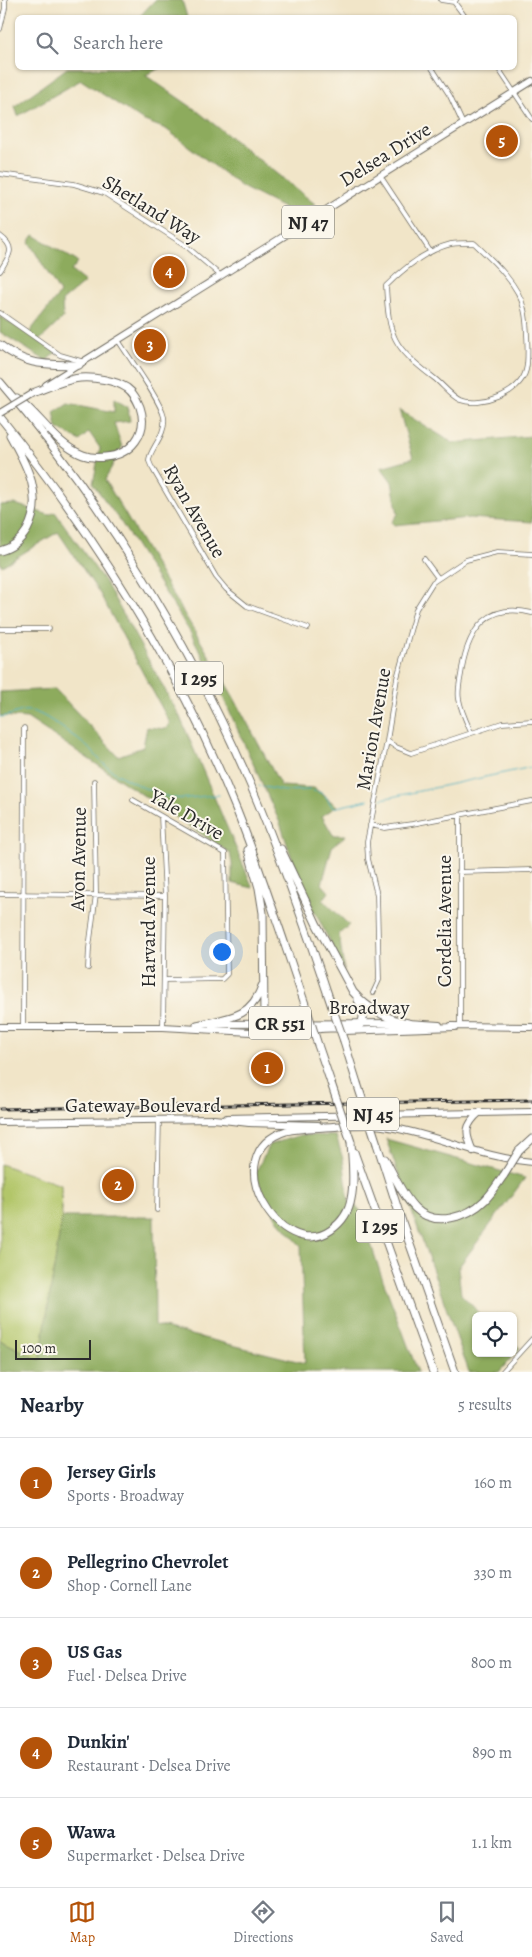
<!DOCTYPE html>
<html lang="en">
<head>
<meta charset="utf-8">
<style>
	:root { --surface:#fff; --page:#f6f6f7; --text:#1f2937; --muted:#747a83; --line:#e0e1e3; --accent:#b45309 }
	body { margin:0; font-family:Alegreya,serif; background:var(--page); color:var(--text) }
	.controls { position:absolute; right:15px; bottom:15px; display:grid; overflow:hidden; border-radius:8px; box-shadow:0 1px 4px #0004 }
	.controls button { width:45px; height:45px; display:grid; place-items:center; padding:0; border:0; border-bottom:1px solid var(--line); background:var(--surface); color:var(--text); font:25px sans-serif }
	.scale { position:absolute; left:15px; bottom:12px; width:76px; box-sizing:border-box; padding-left:5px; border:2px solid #2b2b2b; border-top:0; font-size:14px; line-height:18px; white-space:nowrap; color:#2b2b2b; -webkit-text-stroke:4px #fbf7ec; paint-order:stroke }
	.you { position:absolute; left:221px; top:951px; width:18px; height:18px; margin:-12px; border:4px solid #fff; border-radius:50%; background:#1a73e8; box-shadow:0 0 0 8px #1a73e833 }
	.badge { display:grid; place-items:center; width:32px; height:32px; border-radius:50%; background:var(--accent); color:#fff; font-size:16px; font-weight:700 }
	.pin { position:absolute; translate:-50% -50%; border:2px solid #fff; box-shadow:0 1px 5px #0006 }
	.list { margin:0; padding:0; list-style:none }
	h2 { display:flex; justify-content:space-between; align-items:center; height:65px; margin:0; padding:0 20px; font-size:21px }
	h2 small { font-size:16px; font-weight:400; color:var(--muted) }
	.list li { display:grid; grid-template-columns:32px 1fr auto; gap:15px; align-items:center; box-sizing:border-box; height:90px; padding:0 20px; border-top:1px solid var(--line) }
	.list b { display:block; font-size:19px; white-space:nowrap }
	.list p { margin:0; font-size:16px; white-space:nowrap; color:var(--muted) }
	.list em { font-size:16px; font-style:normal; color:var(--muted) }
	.icon { flex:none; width:28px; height:28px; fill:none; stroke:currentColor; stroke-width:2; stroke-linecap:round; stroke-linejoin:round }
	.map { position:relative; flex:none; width:532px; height:1372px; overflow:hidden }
	.search { position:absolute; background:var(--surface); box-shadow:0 1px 4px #0004; left:15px; right:15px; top:15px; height:55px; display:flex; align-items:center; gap:12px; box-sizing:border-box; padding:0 18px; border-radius:8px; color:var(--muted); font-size:19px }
	.sheet { height:515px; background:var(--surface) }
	nav { display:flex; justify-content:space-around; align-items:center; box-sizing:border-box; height:70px; border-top:1px solid var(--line); background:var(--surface); font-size:14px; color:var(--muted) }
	nav a { display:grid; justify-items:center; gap:2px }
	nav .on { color:var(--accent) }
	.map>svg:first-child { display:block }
	.green { fill:#b2c669; stroke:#6e784a }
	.forest { fill:#8dab5d; stroke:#5c6b44 }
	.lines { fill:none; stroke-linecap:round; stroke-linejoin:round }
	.stream { stroke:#41acc0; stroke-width:1 }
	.minor-casing { stroke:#706c62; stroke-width:5.5 }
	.primary-casing { stroke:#706c62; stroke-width:8 }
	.motorway-casing { stroke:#706c62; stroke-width:9 }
	.minor { stroke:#fff; stroke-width:4 }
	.primary { stroke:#fff; stroke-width:6 }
	.motorway { stroke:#fff; stroke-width:7 }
	.rail-casing { stroke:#2b2b2b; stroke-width:3 }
	.rail { stroke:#fbf7ec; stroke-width:1; stroke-dasharray:4; stroke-linecap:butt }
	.primary-bridge-casing { stroke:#706c62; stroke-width:8; stroke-linecap:butt }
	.motorway-bridge-casing { stroke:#706c62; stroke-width:9; stroke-linecap:butt }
	.primary-bridge { stroke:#fff; stroke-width:6 }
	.motorway-bridge { stroke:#fff; stroke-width:7 }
	.labels { text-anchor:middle; stroke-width:4; stroke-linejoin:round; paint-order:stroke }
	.shield { fill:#fbf7ec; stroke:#696865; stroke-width:1 }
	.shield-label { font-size:19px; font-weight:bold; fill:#2b2b2b }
	.street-label { font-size:20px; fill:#2b2b2b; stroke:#fbf7ec }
</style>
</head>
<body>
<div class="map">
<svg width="532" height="1372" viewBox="0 0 532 1372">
	<rect width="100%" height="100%" fill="#fbf7ec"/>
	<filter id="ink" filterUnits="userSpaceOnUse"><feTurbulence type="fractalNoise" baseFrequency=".02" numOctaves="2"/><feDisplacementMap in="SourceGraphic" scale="10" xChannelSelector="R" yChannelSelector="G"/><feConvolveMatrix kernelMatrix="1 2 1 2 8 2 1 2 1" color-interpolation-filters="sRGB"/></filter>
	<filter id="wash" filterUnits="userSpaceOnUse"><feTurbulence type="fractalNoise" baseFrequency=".0096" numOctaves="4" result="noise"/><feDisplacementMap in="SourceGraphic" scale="20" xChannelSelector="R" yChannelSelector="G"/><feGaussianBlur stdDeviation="1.12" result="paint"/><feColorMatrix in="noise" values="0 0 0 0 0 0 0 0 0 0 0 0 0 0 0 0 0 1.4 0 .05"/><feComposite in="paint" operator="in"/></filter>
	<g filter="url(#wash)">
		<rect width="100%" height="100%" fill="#f1e5c8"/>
		<path class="green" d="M 0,1164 L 61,1185 L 62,1217 L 40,1360 L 0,1340 Z"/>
		<path class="forest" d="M 155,0 L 182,0 L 187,17 L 139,17 Z
			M 67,68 L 161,68 L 145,75 L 196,110 L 315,204 L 297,215 L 242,187 L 166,129 L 142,120 L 81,80 L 18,116 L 15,106 Z
			M 34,235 L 78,262 L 71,271 L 85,282 L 62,301 L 63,318 L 39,341 L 56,352 L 46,361 L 0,332 L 0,316 L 28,334 L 60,293 L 29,242 Z
			M 114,399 L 128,407 L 130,421 L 114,423 L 122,447 L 105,480 L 233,696 L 281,786 L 314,788 L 337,806 L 322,816 L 333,835 L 346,835 L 332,847 L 322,884 L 329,892 L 323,900 L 349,925 L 339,934 L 344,970 L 314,910 L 311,914 L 280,823 L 217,684 L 190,632 L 122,524 L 93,484 L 100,448 L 89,432 L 80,441 L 57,428 L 54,412 L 68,403 L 114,412 Z
			M 399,410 L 453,443 L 532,436 L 532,522 L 469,518 L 394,525 L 392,522 L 398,514 L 392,482 L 381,467 L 413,458 Z
			M 15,504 L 49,515 L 55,512 L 107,585 L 180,717 L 253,888 L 232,883 L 232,864 L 230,853 L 27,718 L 0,716 L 0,692 L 55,689 L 118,756 L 143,747 L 147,727 L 166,729 L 170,723 L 100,594 L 58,532 L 2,566 L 0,562 L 0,505 Z
			M 300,1135 L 336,1136 L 343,1159 L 349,1201 L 360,1210 L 380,1272 L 418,1372 L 0,1372 L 0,1340 L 40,1360 L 62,1217 L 154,1217 L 155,1326 L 305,1363 L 301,1246 L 276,1218 L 255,1174 L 269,1145 Z
			M 386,1139 L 525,1178 L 458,1268 L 461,1294 L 482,1316 L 476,1316 L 476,1353 L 513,1353 L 513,1343 L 520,1348 L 499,1372 L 469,1372 Z"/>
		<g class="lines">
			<path class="stream" d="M 0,717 C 11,717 19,709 30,711 C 44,712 79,740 91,750 C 95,754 99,760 104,764 C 116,776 156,795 173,798 C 188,800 203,795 219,795
				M 259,786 L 284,791 L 309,790 L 319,792 L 325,795 L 333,808 L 368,800
				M 382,799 L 532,767"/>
		</g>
	</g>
	<g filter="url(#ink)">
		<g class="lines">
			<defs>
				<path id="minor" d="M 441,0 L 454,2 L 456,0
					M 454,2 L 466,18
					M 0,29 L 5,8 L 5,0
					M 432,68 L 450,96 L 463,124
					M 498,68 L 532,119
					M 0,174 L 74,184 L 104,193 L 185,245 L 221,276
					M 381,177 L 430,251
					M 0,236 C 17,248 9,256 0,271
					M 474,243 C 492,260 519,284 524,309 C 527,320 529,359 526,370 C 520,394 481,408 460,400 C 451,396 442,384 434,378 C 392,346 389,337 386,286 C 404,268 426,250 451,244 C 458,243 467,243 474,243 Z
					M 0,313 L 60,355 L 84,362
					M 118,340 C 129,358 160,399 164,417 C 167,435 148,451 149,461 C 150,464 152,468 154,471 L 216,577 L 226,589 L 247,606 L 308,628
					M 424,559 L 438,578
					M 0,629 L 49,629
					M 471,732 C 466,721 461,711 459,699 C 457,689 461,678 462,668 C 469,629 488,602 532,613
					M 387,741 L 396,747 L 411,753 L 502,723 L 532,721
					M 133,800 L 225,853 L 227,974 L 222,979 L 164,980
					M 161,816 L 165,896 L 163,1027
					M 460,816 L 460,1027
					M 370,825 L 385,828 L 412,824 L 532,801
					M 459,872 L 532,870
					M 0,894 L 165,896
					M 88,968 L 89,948 L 96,894 L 94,781
					M 373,993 L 379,980 L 377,895 L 368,859 L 367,842 L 387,741 L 397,678 L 416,609 L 433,582 L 466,560 L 497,552 L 532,554
					M 23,1028 L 24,728
					M 157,1210 L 159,1119
					M 502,1372 L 532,1339"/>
				<path id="primary" d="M 46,385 L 532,81
					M 211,1024 L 408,1023 L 439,1025
					M 451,1026 L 532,1027
					M 0,1027 L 163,1027 L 251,1032 L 314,1031
					M 344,1031 L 455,1027
					M 227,1118 L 532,1112
					M 0,1122 L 214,1119 L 249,1123 L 318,1125
					M 341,1126 C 355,1125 369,1124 383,1126 C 434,1133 480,1158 532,1162
					M 473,1151 C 465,1133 464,1126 480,1112"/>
				<path id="motorway" d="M 0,345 C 28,367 45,364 79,365
					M 0,382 C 103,501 189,641 251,786 C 282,859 308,934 333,1010
					M 17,398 C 40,415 55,444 83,455 C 91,458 97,458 105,457 C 131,455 149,433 140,407 C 137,400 134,393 127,388 C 115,380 94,377 80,378 C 63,380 48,387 33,393
					M 0,417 C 96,536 179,668 237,811 C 263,876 284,943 307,1010
					M 0,551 C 12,548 21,540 27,530 C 45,497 26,464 10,435
					M 281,849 L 317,925 L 353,992 C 367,1008 387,1019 408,1023
					M 248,850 L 259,888 L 263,913 L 264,1016 L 268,1026 L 277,1031
					M 197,1025 C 227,1018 251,1019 262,986
					M 309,1031 C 325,1024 344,1032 360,1025 C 366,1017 363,1008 358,1000
					M 344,1041 L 357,1083
					M 318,1045 L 331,1083
					M 339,1126 C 323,1128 301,1127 286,1131 C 214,1154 281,1265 331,1230 C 342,1222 349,1212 351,1199 C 355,1181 352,1160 351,1142
					M 377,1144 L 402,1222 L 455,1372
					M 519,1151 L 532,1139
					M 354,1152 L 433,1372
					M 385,1159 C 394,1175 402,1195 415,1208 C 435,1228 468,1217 485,1200 C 493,1192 498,1183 504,1175"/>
			</defs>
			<use href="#minor" class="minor-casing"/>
			<use href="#primary" class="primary-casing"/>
			<use href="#motorway" class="motorway-casing"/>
			<use href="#minor" class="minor"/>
			<use href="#primary" class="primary"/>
			<use href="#motorway" class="motorway"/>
			<defs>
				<path id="rail" d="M 0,1109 L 532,1100"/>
			</defs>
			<use href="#rail" class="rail-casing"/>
			<use href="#rail" class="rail"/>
			<defs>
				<path id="primary-bridge" d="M 0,413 L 33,393"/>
				<path id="motorway-bridge" d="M 307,1010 L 318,1045
					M 333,1010 L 344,1041
					M 331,1083 L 351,1142
					M 357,1083 L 377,1144
					M 504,1175 L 519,1151"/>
			</defs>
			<use href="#primary-bridge" class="primary-bridge-casing"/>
			<use href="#motorway-bridge" class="motorway-bridge-casing"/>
			<use href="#primary-bridge" class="primary-bridge"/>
			<use href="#motorway-bridge" class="motorway-bridge"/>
		</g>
	</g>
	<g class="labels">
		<g class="shield">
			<rect x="282" y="205.5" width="52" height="33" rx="4"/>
			<rect x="175" y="661.5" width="48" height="33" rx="4"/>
			<rect x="249" y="1006.5" width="62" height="33" rx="4"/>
			<rect x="347" y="1097.5" width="52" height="33" rx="4"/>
			<rect x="356" y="1209.5" width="48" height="33" rx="4"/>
		</g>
		<g class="shield-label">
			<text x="308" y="229">NJ 47</text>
			<text x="199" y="685">I 295</text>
			<text x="280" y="1030">CR 551</text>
			<text x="373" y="1121">NJ 45</text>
			<text x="380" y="1233">I 295</text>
		</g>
		<g class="street-label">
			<text transform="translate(385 154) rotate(-32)" y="7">Delsea Drive</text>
			<text transform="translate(152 209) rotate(32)" y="7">Shetland Way</text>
			<text transform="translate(195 511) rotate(60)" y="7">Ryan Avenue</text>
			<text transform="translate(373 729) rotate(-80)" y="7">Marion Avenue</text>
			<text transform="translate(187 814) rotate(30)" y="7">Yale Drive</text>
			<text transform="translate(78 859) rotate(-89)" y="7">Avon Avenue</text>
			<text transform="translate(444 921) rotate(-90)" y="7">Cordelia Avenue</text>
			<text transform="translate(148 922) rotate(-90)" y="7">Harvard Avenue</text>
			<text x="369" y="1014">Broadway</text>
			<text x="143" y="1112">Gateway Boulevard</text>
		</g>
	</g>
</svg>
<div class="controls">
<button><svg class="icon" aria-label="locate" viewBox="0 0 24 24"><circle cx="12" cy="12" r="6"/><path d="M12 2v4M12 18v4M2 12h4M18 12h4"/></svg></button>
</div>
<div class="scale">100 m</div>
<div class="you"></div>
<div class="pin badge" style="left:267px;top:1068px">1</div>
<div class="pin badge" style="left:118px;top:1185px">2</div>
<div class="pin badge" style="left:150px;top:345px">3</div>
<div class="pin badge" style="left:169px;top:272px">4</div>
<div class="pin badge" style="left:502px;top:141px">5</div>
<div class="search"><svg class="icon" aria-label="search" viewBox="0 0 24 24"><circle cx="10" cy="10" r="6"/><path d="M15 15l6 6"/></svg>Search here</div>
</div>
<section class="sheet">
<h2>Nearby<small>5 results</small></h2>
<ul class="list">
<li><span class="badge">1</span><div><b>Jersey Girls</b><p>Sports · Broadway</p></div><em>160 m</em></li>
<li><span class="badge">2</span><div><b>Pellegrino Chevrolet</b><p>Shop · Cornell Lane</p></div><em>330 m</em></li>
<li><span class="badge">3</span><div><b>US Gas</b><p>Fuel · Delsea Drive</p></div><em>800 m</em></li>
<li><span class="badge">4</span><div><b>Dunkin'</b><p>Restaurant · Delsea Drive</p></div><em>890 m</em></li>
<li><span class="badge">5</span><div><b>Wawa</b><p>Supermarket · Delsea Drive</p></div><em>1.1 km</em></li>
</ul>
</section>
<nav>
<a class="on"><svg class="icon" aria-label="map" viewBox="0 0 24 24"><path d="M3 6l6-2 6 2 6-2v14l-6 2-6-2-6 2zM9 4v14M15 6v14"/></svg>Map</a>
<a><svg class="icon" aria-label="directions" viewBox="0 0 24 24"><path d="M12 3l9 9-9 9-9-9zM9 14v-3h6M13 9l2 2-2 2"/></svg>Directions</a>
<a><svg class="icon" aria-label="saved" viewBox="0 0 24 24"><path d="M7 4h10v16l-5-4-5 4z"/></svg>Saved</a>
</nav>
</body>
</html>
